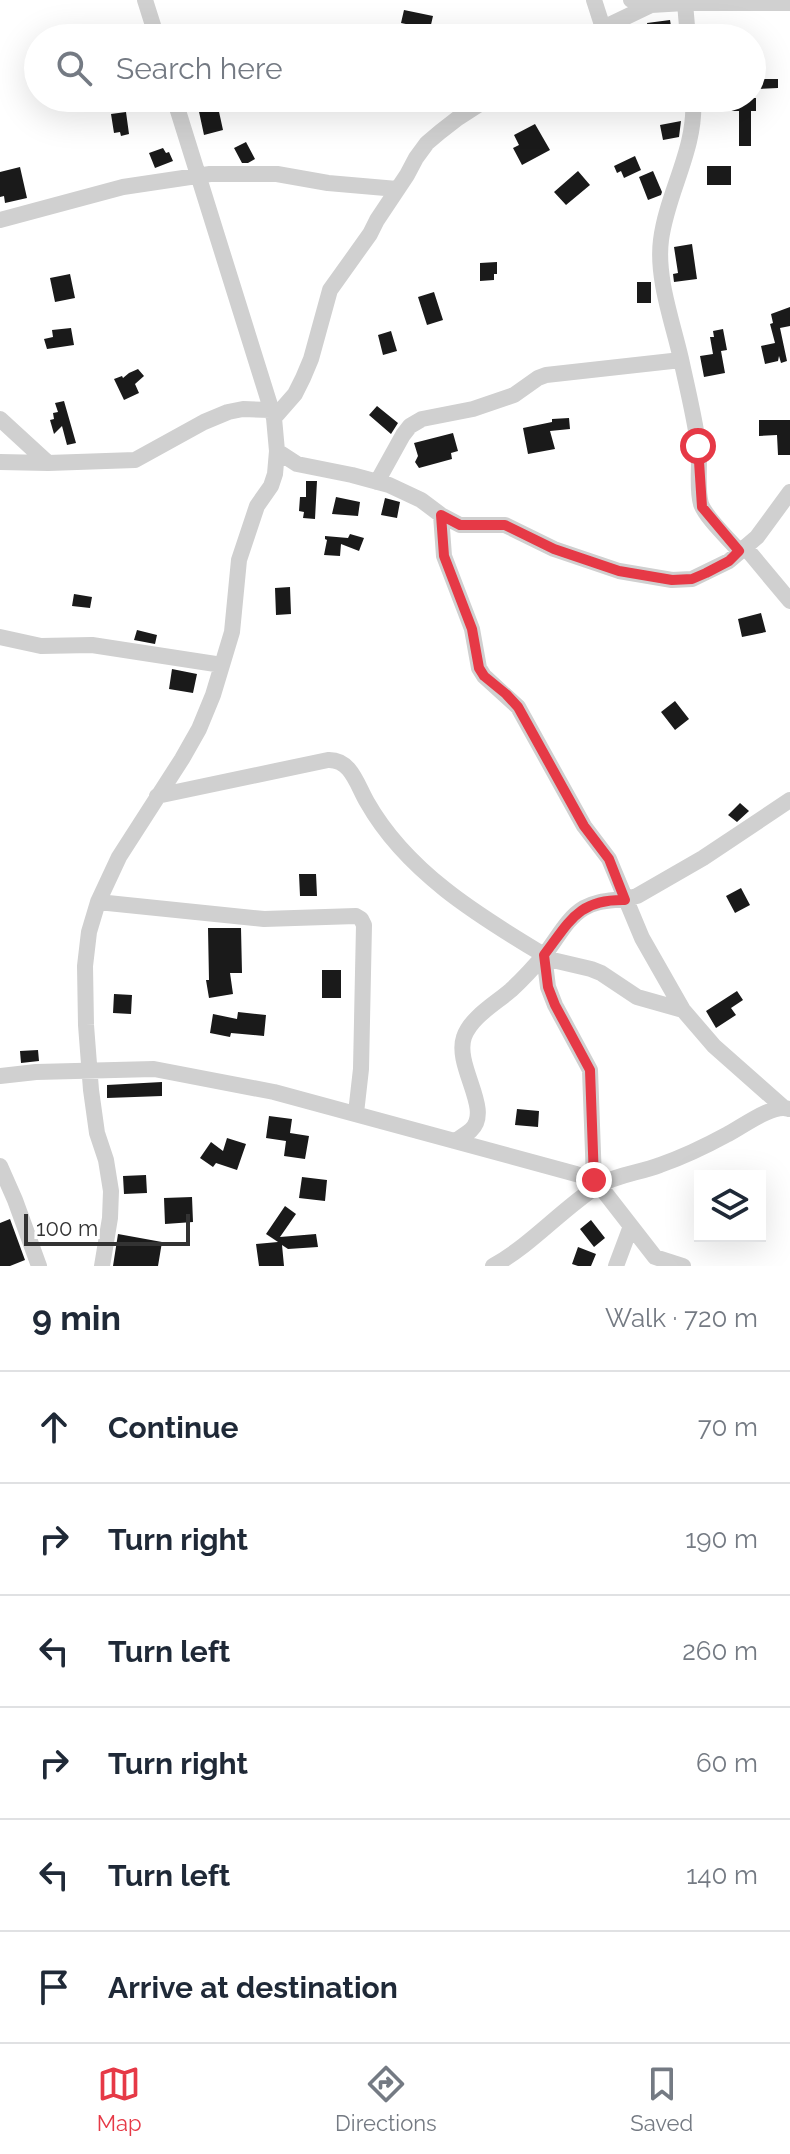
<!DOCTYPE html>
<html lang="en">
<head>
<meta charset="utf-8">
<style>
	:root { --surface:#fff; --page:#f6f6f7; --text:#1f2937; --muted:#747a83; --line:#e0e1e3; --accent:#e63946 }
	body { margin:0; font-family:Raleway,sans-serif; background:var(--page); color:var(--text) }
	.controls { position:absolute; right:24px; bottom:24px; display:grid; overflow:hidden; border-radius:0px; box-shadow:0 8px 32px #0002 }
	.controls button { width:72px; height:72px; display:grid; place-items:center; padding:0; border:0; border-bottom:2px solid var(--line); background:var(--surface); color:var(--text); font:40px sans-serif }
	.scale { position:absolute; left:24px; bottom:20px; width:166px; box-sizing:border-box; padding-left:8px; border:4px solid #333; border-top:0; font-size:22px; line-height:28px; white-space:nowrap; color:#333; -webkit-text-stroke:6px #fff; paint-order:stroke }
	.stop { position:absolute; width:24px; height:24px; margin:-18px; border:6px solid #e63946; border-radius:50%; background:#fff }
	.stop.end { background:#e63946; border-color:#fff; box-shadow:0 2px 8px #0008 }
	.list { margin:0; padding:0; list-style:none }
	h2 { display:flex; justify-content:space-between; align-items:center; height:104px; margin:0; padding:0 32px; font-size:34px }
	h2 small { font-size:26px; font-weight:400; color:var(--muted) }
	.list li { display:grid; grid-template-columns:52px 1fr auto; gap:24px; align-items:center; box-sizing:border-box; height:112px; padding:0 32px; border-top:2px solid var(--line) }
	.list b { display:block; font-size:30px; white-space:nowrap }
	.list em { font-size:26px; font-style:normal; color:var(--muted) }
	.icon { flex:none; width:44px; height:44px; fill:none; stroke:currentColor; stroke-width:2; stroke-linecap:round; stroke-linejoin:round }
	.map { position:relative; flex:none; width:790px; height:1266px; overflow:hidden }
	.search { position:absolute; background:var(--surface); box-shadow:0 8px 32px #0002; left:24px; right:24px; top:24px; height:88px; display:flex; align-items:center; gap:20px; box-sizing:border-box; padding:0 28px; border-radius:44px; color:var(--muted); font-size:30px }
	.sheet { height:776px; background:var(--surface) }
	nav { display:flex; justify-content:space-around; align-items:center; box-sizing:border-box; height:112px; border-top:2px solid var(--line); background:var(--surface); font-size:22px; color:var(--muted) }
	nav a { display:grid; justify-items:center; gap:4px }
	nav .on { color:var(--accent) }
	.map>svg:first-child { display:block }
	.building { fill:#1a1a1a }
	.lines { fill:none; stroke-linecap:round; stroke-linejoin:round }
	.minor { stroke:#d0d0d0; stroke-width:16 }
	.route { stroke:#e63946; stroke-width:10 }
</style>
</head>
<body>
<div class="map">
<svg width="790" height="1266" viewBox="0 0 790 1266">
	<rect width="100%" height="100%" fill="#fff"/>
	<path class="building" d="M 404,10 L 433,16 L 430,29 L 401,23 Z
		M 670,20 L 673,38 L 649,38 L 647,23 Z
		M 756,79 L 778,79 L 778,88 L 756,89 Z
		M 207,98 L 216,98 L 223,130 L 204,135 L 198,107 L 208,105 Z
		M 727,98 L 756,98 L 756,111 L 751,111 L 751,146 L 739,146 L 739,111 L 727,111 Z
		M 126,112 L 129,134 L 121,136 L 120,132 L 114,133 L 111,114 Z
		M 681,121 L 679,137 L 663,140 L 660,125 Z
		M 535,124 L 550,150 L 522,165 L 513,148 L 519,145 L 514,135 Z
		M 246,142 L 255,159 L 248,163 L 242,163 L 234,148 Z
		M 163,148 L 166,153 L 169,152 L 173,161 L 155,168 L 149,153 Z
		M 635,156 L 641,170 L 624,178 L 621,171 L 617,173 L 614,166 Z
		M 707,166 L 731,166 L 731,185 L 707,185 Z
		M 20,167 L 27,198 L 5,203 L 4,196 L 0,197 L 0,172 Z
		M 578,171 L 590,185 L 566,205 L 554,192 Z
		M 653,171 L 662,192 L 661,195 L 648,200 L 639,177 Z
		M 692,244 L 697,279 L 674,282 L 673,274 L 678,273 L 674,247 Z
		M 497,262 L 497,274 L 494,274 L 494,280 L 480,281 L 480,263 Z
		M 70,274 L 75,298 L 55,302 L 50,278 Z
		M 637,282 L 651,282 L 651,303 L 637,303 Z
		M 434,292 L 443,320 L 427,325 L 418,297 Z
		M 790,307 L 790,326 L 780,328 L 787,361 L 781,363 L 779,356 L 778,361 L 765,364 L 761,346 L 775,343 L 770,324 L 773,323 L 771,314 Z
		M 71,328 L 74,345 L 47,349 L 44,339 L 53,337 L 52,330 Z
		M 723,329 L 727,350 L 721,351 L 725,373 L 704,377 L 700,356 L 713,354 L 710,337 L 714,337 L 713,331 Z
		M 391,331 L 397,351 L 383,355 L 378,335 Z
		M 138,369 L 144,376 L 135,384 L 139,393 L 124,400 L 114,379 L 122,376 L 123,378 L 129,373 Z
		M 64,401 L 76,443 L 67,445 L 62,426 L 54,434 L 50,420 L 54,419 L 53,413 L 58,412 L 55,403 Z
		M 377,406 L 398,423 L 391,434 L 369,415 Z
		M 569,418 L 570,429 L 550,431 L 555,449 L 528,454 L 523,428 L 552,422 L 552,419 Z
		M 759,420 L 790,420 L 790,455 L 778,455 L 777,435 L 759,436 Z
		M 453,433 L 458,451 L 451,453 L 452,459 L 419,468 L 415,462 L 418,456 L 414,443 Z
		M 306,481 L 317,481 L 315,519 L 303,518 L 304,512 L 299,511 L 300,497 L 306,497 Z
		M 336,497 L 360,502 L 358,516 L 332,514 Z
		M 385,498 L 400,502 L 397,518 L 381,515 Z
		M 350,534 L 364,538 L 359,551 L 341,544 L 340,556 L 324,555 L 327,540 L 325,539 L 325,536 L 348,538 Z
		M 290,587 L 291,614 L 276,615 L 275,588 Z
		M 74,594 L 92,597 L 90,608 L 72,606 Z
		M 761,613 L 766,632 L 742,637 L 738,619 Z
		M 137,630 L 157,635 L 155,644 L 134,640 Z
		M 172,669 L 197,674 L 193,693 L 169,689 Z
		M 675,701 L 689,719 L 675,730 L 661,712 Z
		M 740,803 L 749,811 L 737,822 L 728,815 Z
		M 299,874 L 316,874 L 317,896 L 300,896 Z
		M 741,888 L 750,905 L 735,913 L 726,896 Z
		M 208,928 L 241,928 L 242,973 L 230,973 L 233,994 L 209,998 L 206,980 L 209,980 Z
		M 322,970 L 341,970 L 341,998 L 322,998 Z
		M 737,991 L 743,1000 L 731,1008 L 736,1015 L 716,1028 L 706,1011 Z
		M 114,994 L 132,995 L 131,1014 L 113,1013 Z
		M 238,1012 L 266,1015 L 264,1036 L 231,1033 L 230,1037 L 210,1033 L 213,1014 L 237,1019 Z
		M 38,1050 L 39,1061 L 21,1063 L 20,1051 Z
		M 162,1082 L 162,1096 L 107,1098 L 107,1085 Z
		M 517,1109 L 539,1111 L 538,1127 L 515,1125 Z
		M 269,1116 L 292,1119 L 290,1133 L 309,1136 L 305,1159 L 284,1156 L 286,1141 L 266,1138 Z
		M 227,1138 L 246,1144 L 237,1170 L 216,1163 L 213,1167 L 200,1158 L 211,1142 L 223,1151 Z
		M 146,1175 L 147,1193 L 124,1194 L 123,1176 Z
		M 302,1177 L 327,1180 L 325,1201 L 299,1198 Z
		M 192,1197 L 193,1222 L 165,1224 L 164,1198 Z
		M 285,1206 L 296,1214 L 280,1237 L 316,1234 L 318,1247 L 288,1249 L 282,1245 L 284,1266 L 259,1266 L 256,1244 L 278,1242 L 266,1234 Z
		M 10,1219 L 25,1260 L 10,1266 L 0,1266 L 0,1223 Z
		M 591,1220 L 605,1238 L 594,1247 L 580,1229 Z
		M 118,1234 L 162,1242 L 158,1266 L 113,1266 Z
		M 578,1247 L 596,1254 L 591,1266 L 578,1266 L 572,1264 Z"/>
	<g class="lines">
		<path class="minor" d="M 145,0 L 157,38
			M 594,0 L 603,28
			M 631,0 L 651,5 L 685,3 L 790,3
			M 685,3 L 688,38
			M 593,38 L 603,28 L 651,5
			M 693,98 C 697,148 667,192 661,240 C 656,278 673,323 681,359 C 687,387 694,415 698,443 C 701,462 696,487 701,504 C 706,518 729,539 739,551 L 745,547 L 790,601
			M 0,220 L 123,187 L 210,174 L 277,174 L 328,183 L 397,189
			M 274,418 L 295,394 L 303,378 L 311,359 L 330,290 L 370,234 L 377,220 L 407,175 L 416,158 L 427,143 L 440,132 L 458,118 L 489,98
			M 0,419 L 48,463
			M 277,451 L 297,464 L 352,475 L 389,485 L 421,500 L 441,515 L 460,525 L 505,525 L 554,549 L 619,571 L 672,580 L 692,579 L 729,561 L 757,537 L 790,492
			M 0,462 L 48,463 L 135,460 L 204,422 L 228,412 L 243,409 L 271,410
			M 377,482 L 403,435 L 410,426 L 422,419 L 473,409 L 514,395 L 538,378 L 546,375 L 681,360
			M 441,515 L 444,556 L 472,629 L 479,668 L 484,676 L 518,707 L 584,826 L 609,859 L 642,938 L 683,1010 L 714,1046 L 783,1107
			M 0,637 L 41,646 L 92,645 L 222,665
			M 157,796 L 328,760 C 351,759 357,785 367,802 C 406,871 477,915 544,955 L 548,987 L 555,1005 L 590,1070 L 594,1180
			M 98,902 L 264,919 L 356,916 L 361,919 L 364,925 L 361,1069 L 356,1113
			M 544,958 L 591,969 L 601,973 L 637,997 L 683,1010
			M 0,1076 L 36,1072 L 154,1069 L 274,1092 L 576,1174 L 594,1180 L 599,1185 L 655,1257 L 683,1266
			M 456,1141 C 460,1137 467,1134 471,1130 C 493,1110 454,1066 464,1037 C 471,1017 495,1004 511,990 C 523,979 534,967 545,954 C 557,939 567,918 584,908 C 601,898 619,902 637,896 L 703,858 L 790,800
			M 0,1166 L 15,1200 L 39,1266
			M 102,1266 L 110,1218 L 111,1191 L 106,1160 L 97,1133 L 91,1090 L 86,1025 L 85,966 L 89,932 L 98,902 L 119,857 L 182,759 L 199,729 L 213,695 L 232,632 L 239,560 L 257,506 L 271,486 L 275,474 L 277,451 L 274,418 L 174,98
			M 493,1266 C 531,1245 560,1211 596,1187 C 615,1175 639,1173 660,1165 C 683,1157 706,1146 728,1134 C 742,1127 773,1103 789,1109
			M 616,1266 L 631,1226"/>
	</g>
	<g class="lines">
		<path class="route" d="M 594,1180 L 590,1070 L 555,1005 L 548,987 L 544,955 C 570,921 578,899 625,900 L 609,859 L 584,826 L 518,707 L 506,694 L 484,676 L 479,668 L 472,629 L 444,556 L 441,515 L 460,525 L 505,525 L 554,549 L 619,571 L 672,580 L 692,579 L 706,573 L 729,561 L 739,551 L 702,507 L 698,446"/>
	</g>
</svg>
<div class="controls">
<button><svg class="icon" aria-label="layers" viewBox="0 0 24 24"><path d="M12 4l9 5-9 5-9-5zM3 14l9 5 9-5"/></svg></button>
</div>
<div class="scale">100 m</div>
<div class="stop" style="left:698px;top:446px"></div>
<div class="stop end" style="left:594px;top:1180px"></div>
<div class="search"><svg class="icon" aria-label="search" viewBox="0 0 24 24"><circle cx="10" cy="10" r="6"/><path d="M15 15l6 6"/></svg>Search here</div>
</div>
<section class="sheet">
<h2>9 min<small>Walk · 720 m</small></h2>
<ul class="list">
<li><svg class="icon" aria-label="ahead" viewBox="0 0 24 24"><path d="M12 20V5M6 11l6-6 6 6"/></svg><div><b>Continue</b></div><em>70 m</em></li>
<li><svg class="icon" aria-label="right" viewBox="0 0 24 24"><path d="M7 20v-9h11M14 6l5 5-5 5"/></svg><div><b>Turn right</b></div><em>190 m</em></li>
<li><svg class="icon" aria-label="left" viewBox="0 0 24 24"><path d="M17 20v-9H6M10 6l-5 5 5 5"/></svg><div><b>Turn left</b></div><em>260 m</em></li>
<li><svg class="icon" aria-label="right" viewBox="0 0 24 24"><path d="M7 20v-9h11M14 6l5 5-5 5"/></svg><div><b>Turn right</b></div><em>60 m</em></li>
<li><svg class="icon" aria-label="left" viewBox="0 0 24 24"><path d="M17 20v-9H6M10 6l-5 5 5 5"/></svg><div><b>Turn left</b></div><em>140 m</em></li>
<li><svg class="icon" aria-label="arrive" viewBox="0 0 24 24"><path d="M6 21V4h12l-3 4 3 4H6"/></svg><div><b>Arrive at destination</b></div></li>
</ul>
</section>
<nav>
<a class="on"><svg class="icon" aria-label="map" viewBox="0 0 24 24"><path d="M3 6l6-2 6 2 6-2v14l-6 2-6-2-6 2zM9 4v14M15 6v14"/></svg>Map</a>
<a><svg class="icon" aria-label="directions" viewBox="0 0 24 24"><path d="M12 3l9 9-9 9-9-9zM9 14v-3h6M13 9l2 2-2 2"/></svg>Directions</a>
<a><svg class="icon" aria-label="saved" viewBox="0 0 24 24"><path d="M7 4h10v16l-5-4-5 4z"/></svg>Saved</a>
</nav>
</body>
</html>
